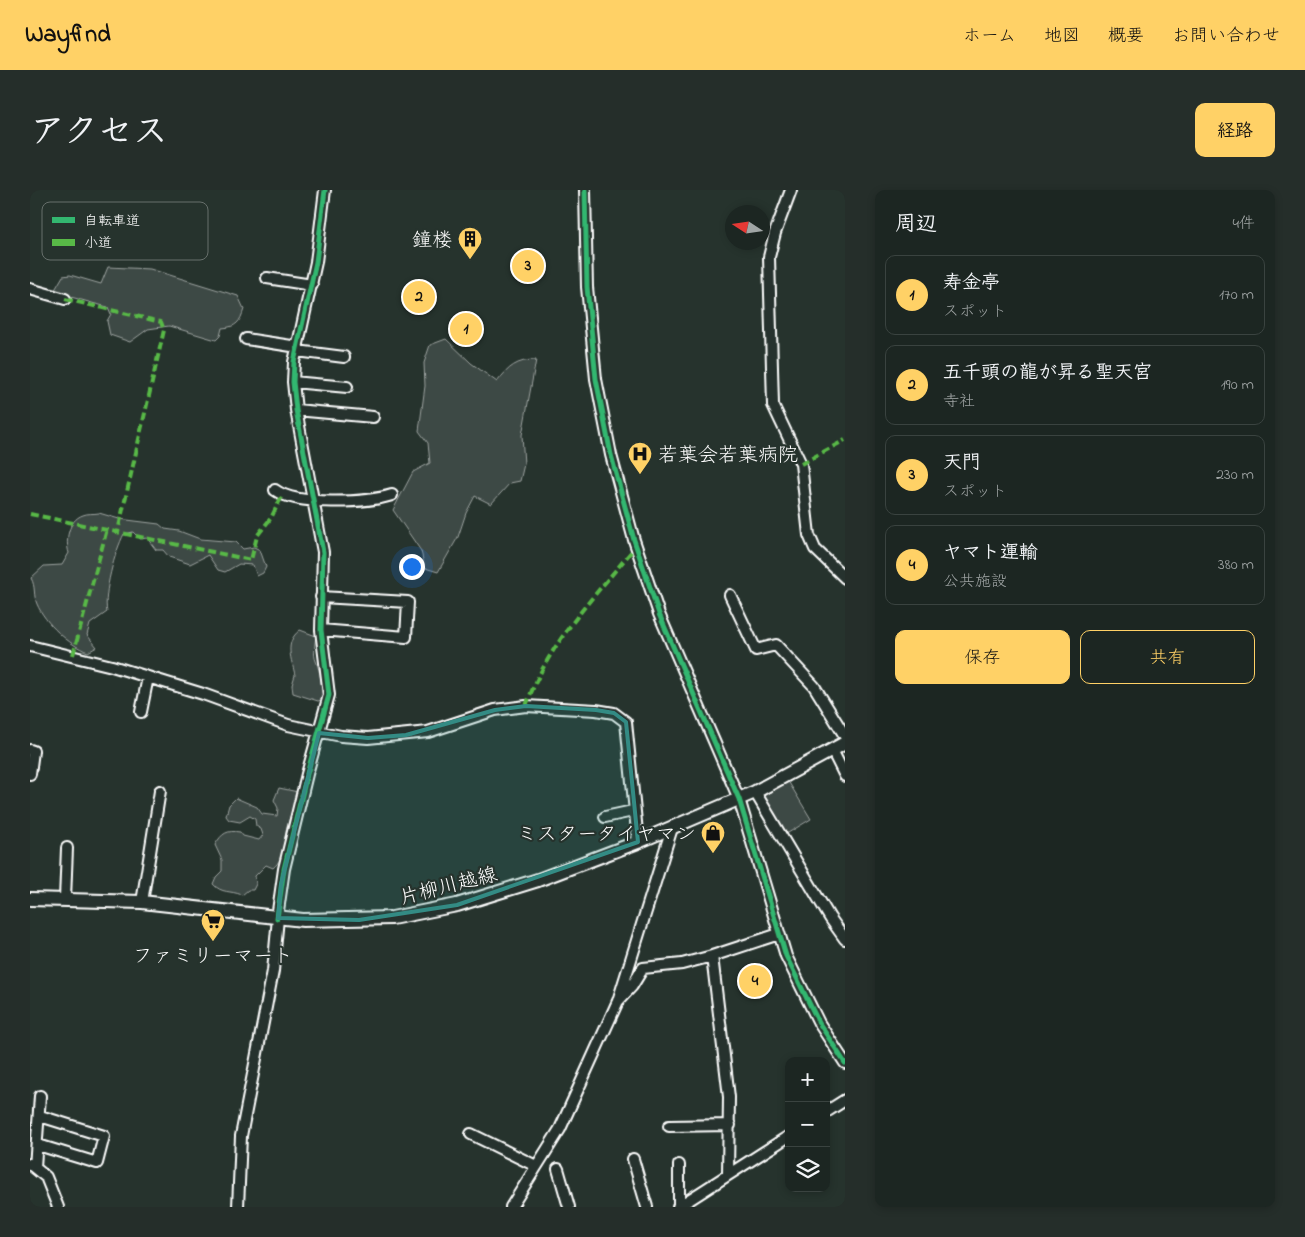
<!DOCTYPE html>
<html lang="ja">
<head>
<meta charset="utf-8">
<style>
	:root { --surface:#1c2622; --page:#252e2a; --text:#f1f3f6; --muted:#a0a5a5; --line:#3a4340; --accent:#ffd166 }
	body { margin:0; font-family:"Indie Flower","Klee One",sans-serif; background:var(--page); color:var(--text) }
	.controls { position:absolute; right:15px; bottom:15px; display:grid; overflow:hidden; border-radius:10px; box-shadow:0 2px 8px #0003 }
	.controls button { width:45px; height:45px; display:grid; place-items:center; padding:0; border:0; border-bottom:1px solid var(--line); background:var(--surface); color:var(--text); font:25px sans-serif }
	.compass { position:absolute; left:695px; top:15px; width:45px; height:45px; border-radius:50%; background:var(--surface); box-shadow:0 2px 8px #0003; rotate:282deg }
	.you { position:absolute; left:381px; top:376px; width:18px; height:18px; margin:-12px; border:4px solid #fff; border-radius:50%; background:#1a73e8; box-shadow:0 0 0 8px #1a73e833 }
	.badge { display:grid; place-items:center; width:32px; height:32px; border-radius:50%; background:var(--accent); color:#111; font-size:16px; font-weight:700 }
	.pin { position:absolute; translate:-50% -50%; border:2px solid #fff; box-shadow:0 1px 5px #0006 }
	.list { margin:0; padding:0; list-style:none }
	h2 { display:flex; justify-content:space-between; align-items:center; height:65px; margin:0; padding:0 20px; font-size:21px }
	h2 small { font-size:16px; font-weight:400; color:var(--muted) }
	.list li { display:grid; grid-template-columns:32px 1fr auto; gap:15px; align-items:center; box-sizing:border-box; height:80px; margin:0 10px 10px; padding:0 10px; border:1px solid var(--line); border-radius:10px }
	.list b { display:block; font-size:19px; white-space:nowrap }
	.list p { margin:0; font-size:16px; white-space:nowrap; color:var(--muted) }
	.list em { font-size:16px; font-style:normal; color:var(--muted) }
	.actions { display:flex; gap:10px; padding:15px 20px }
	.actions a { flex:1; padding:11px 0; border:1px solid var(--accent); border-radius:10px; text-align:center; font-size:18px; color:var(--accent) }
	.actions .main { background:var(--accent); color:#111 }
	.icon { flex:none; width:28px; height:28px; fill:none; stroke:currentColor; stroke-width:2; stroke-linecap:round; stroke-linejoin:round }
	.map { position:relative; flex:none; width:815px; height:1017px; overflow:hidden; border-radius:10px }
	header { display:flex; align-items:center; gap:30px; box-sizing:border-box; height:70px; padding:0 25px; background:var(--accent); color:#111 }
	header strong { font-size:24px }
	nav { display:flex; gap:28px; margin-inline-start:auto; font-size:18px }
	.intro { display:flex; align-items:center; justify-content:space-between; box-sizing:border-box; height:120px; padding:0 30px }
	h1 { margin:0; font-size:35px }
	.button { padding:12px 22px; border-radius:10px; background:var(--accent); color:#111; font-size:18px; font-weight:700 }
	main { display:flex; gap:30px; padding:0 30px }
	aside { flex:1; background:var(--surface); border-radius:10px; box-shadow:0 2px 8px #0003 }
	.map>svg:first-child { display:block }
	.green { fill:#3e4944; stroke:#9ea4a2 }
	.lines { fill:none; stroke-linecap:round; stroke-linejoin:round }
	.minor-casing { stroke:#fff; stroke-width:14 }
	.major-casing { stroke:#fff; stroke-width:16 }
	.minor { stroke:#26332d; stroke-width:10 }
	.major { stroke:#26332d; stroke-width:12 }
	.quiet { stroke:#58b947; stroke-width:4; stroke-dasharray:8 4; stroke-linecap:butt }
	.cycleway-casing { stroke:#26332d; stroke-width:8 }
	.cycleway { stroke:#33b770; stroke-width:5 }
	.marked { fill:#338b84; fill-opacity:0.2; stroke:#338b84; stroke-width:4; stroke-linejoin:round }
	.labels { text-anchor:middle; stroke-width:4.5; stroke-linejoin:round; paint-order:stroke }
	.poi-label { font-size:20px; fill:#fff; stroke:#26332d; text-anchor:end }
	.street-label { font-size:20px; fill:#fff; stroke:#26332d }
	.key { fill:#26332d; stroke:#67706c; stroke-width:1 }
	.key-label { font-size:14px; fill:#fff }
</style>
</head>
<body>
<header>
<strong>Wayfind</strong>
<nav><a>ホーム</a><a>地図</a><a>概要</a><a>お問い合わせ</a></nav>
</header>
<div class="intro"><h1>アクセス</h1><a class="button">経路</a></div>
<main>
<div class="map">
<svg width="815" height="1017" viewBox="0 0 815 1017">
	<rect width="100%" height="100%" fill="#26332d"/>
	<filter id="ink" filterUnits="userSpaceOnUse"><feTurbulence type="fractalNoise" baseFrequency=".02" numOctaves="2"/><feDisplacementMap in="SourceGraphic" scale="10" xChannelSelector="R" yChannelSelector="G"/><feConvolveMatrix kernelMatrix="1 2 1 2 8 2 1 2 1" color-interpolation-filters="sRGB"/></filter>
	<g filter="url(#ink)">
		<path class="green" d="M 78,77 L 120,79 L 208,106 L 214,119 C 210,132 207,137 192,138 L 190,146 L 186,150 L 139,136 L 118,139 L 100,152 L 80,145 L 77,131 L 81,124 L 78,117 C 59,113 42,106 23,103 L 33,86 L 40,85 L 71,94 Z
			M 416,149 L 441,173 L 467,192 C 479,177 486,170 506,170 L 492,245 L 494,274 L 490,291 L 480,293 L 461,314 L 445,306 L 436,323 L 428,347 L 408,382 L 395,378 L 391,361 L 363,320 L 383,282 L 400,273 L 398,253 L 389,241 L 395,196 L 394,173 L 400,155 Z
			M 69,323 L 89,329 L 129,334 L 135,339 L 149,341 L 170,349 L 206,352 L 213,359 L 224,357 L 230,360 L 236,377 L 233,383 L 227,386 L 223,375 L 209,374 L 195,382 L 188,380 L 178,365 L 160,374 L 139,367 L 133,360 L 126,360 L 117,348 L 110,349 L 103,342 L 94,344 C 85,361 73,404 77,422 L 60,434 L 57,445 L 67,457 L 58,462 C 39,455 15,433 7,414 C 3,405 6,397 1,388 L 14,376 L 32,375 L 39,363 C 35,351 38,330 53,325 C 57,323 64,324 69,323 Z
			M 270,440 L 286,446 C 285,453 283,464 286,471 C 290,481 293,497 292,510 L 288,511 L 263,503 L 262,495 L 265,485 C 262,470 253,453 270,440 Z
			M 758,591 L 781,629 L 753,646 L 731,606 Z
			M 249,598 L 268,602 C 265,614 260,625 257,637 C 253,652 256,667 243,678 L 236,675 L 225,686 L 226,694 L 223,700 L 218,700 L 212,705 C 200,700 192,704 183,694 L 186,687 L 192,681 L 192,670 L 185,655 C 192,643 197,640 210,642 L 213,646 L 229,650 L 233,645 L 231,639 L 226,636 L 225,629 L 220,626 L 210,632 L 199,630 L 196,626 L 199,615 L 206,608 L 227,617 L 232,624 L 247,626 L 248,618 L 244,610 Z"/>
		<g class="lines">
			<defs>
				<path id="minor" d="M 555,0 L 557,97 L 566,189 L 581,265 L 604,350 L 629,424 L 709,609 L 756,766 L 789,833 L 815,873
					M 761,0 L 745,43 L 739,67 L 743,215 L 771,274 L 779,345 L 785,359 L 815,388
					M 237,88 L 282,95
					M 0,99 L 35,109
					M 216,149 L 268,157
					M 267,161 L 314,167
					M 263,192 L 317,197
					M 266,220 L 343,227
					M 245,300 C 266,316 337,313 362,305
					M 700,405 L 726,460 L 746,455 L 784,496 L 815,546
					M 291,407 L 378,412 L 376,447 L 291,440
					M 0,456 L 82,476 L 173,504 L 258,535 L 311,546 L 338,548 L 398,542 L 465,520 L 496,516 L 566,520 L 584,523 L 596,532 L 608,652
					M 111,522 L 118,487
					M 0,560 L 3,561 L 0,584
					M 802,560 L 815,586
					M 725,602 L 800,728 L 815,749
					M 575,627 L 603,621
					M 642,638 L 588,811 L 602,796 L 613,778 L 652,774 L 682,766
					M 35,709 L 37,658
					M 112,712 L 130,601
					M 247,728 L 254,679 L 277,584 L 299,505 L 291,440 L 293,362 L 266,220 L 263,192 L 264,172 L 286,72 L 295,0
					M 796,922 L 815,910
					M 639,936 L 700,935
					M 441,944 L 506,976
					M 8,955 L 67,973 L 74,946 L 10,926
					M 603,969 L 617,1017
					M 0,974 L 16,987 L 28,1017
					M 649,975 L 649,1016
					M 5,977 L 10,906
					M 528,979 L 539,1017
					M 698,985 L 699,907 L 682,766 L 749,744
					M 208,1017 L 211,946 L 243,781 L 248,728
					M 481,1017 L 530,939 L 588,811
					M 648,1017 L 759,946"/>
				<path id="major" d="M 0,709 L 112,712 L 273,730 L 362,728 L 427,715 L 508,690 L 608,652 L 725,602 L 815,553"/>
			</defs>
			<use href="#minor" class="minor-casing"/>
			<use href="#major" class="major-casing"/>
			<use href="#minor" class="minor"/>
			<use href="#major" class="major"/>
			<path class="quiet" d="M 35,109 L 131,132 L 134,140 L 88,341
				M 771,274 L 815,250
				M 0,324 L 221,370 L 227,346 L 241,328 L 252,306
				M 43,465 L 77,339
				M 496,516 C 518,453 564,407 606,356"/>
			<defs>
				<path id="cycleway" d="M 555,0 L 557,97 L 566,189 L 581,265 L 604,350 L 629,424 L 709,609 L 756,766 L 789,833 L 815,873
					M 247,728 L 254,679 L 277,584 L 299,505 L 291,440 L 293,362 L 266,220 L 263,192 L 264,172 L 286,72 L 295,0"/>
			</defs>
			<use href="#cycleway" class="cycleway-casing"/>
			<use href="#cycleway" class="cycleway"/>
		</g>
	</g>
	<path class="marked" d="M 496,516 L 566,520 L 584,523 L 596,532 L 608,652 L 427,715 L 329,730 L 248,728 L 251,694 L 289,543 L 338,548 L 376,545 L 465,520 Z"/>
	<defs>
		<symbol id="building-pin" viewBox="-11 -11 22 30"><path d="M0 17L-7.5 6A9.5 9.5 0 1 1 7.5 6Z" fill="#ffd166" stroke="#26332d"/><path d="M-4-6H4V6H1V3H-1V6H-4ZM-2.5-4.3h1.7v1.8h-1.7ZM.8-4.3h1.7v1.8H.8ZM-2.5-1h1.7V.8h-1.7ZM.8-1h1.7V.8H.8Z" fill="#111"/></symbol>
		<symbol id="hospital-pin" viewBox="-11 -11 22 30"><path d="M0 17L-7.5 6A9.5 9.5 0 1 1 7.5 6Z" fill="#ffd166" stroke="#26332d"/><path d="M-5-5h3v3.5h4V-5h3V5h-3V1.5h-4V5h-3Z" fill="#111"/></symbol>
		<symbol id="shop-pin" viewBox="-11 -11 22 30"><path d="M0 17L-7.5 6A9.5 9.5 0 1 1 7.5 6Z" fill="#ffd166" stroke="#26332d"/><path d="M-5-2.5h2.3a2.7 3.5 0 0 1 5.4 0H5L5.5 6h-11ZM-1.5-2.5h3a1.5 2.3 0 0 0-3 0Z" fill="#111"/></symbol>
		<symbol id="supermarket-pin" viewBox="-11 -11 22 30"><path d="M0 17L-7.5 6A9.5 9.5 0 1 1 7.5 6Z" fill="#ffd166" stroke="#26332d"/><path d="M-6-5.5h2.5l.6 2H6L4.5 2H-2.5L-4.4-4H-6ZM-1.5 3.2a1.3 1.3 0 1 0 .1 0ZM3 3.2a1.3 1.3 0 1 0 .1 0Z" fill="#111"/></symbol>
	</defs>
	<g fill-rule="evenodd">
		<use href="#building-pin" x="426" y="35" width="28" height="38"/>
		<use href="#hospital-pin" x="596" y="250" width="28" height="38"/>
		<use href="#shop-pin" x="669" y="629" width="28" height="38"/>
		<use href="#supermarket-pin" x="169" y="717" width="28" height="38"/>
	</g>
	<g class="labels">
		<g class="poi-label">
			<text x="422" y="56">鐘楼</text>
			<text x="628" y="271" text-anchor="start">若葉会若葉病院</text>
			<text x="666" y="650">ミスタータイヤマン</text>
			<text x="183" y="772" text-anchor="middle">ファミリーマート</text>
		</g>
		<g class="street-label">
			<text transform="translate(418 695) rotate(-14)" y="7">片柳川越線</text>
		</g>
	</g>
	<rect x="12" y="12" width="166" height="58" rx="8" class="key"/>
	<rect x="22" y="27" width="23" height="6" fill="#33b770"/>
	<rect x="22" y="49" width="23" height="7" fill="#58b947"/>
	<g class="key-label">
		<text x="54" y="35">自転車道</text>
		<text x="54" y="57">小道</text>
	</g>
</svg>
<div class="controls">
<button>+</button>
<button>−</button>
<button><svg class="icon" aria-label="layers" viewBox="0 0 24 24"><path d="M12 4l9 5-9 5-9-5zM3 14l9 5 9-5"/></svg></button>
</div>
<svg class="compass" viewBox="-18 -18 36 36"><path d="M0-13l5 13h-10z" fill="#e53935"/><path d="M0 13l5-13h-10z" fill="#a0a5a5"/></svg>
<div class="you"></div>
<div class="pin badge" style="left:436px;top:139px">1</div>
<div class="pin badge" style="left:389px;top:107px">2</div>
<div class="pin badge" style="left:498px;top:76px">3</div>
<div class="pin badge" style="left:725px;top:791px">4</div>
</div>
<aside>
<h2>周辺<small>4件</small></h2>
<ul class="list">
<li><span class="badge">1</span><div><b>寿金亭</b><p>スポット</p></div><em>170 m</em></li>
<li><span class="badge">2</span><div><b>五千頭の龍が昇る聖天宮</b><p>寺社</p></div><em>190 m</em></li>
<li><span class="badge">3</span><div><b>天門</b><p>スポット</p></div><em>230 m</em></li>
<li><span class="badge">4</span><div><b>ヤマト運輸</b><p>公共施設</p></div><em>380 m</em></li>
</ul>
<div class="actions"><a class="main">保存</a><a>共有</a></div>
</aside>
</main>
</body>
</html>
